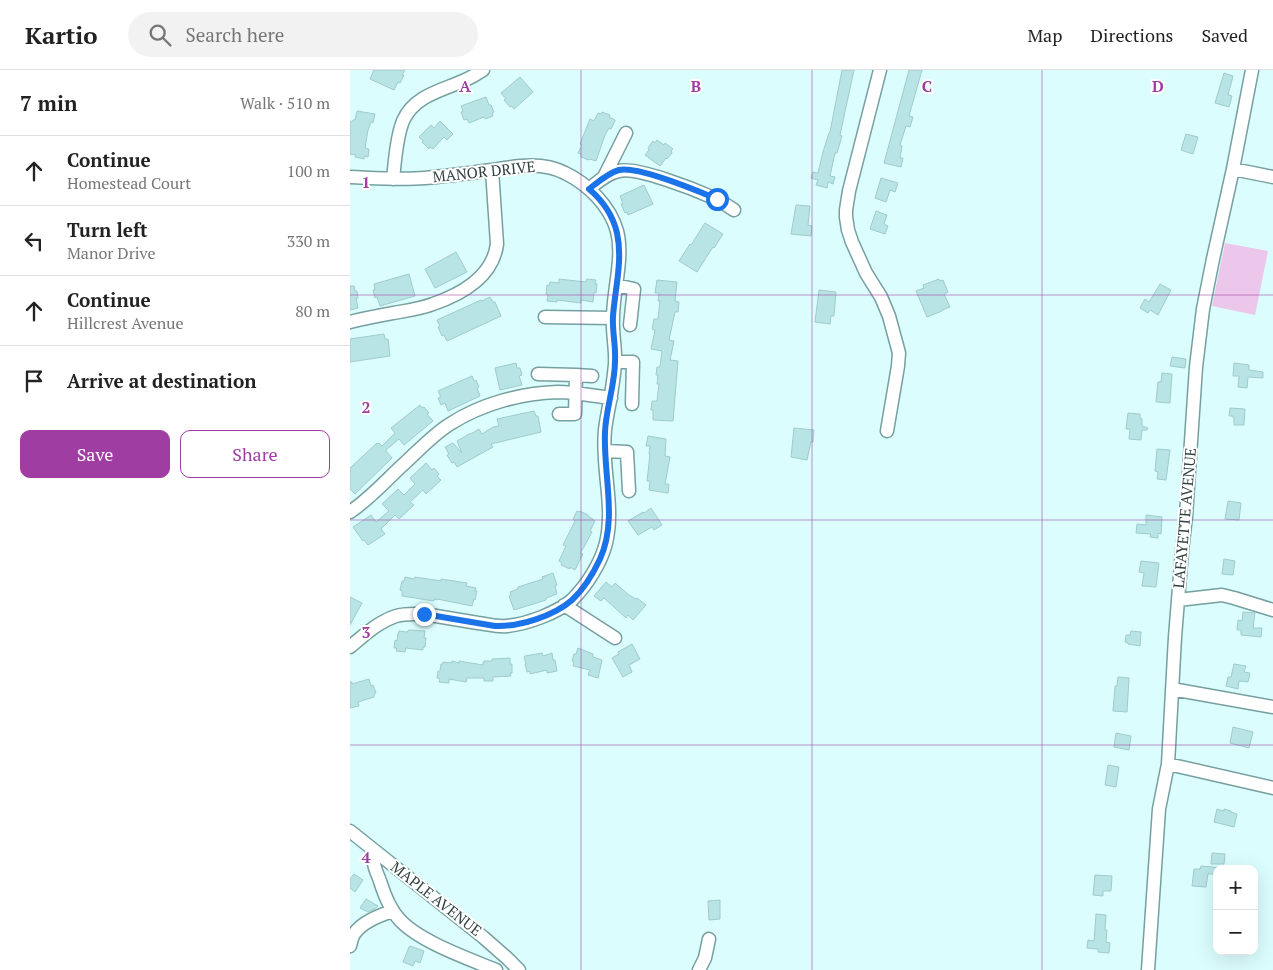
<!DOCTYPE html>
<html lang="en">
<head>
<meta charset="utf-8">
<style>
	:root { --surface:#fff; --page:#f2f2f2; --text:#222; --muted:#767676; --line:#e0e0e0; --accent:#9f3da3 }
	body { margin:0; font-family:"PT Serif",serif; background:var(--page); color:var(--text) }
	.controls { position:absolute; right:15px; bottom:15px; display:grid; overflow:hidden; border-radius:10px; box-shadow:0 5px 20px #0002 }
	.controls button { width:45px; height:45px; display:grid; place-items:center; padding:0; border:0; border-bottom:1px solid var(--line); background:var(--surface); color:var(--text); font:25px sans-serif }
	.stop { position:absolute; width:15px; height:15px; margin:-11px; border:4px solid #1a73e8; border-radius:50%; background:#fff }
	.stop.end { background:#1a73e8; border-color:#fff; box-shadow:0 1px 5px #0008 }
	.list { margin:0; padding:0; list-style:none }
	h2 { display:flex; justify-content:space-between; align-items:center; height:65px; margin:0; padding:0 20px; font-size:21px }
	h2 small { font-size:16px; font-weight:400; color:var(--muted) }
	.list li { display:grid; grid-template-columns:32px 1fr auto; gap:15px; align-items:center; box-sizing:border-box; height:70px; padding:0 20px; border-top:1px solid var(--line) }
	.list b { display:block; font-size:19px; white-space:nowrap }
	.list p { margin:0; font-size:16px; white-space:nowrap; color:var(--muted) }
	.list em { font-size:16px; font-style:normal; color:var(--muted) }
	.actions { display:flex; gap:10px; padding:15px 20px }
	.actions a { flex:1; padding:11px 0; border:1px solid var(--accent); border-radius:10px; text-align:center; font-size:18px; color:var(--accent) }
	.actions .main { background:var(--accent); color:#fff }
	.icon { flex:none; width:28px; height:28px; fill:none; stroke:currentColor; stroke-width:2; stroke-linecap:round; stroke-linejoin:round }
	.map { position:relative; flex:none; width:923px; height:900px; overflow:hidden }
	header { display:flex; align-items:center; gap:30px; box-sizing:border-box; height:70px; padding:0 25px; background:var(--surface); border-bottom:1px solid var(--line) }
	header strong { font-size:24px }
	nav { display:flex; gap:28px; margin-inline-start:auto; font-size:18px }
	.search { width:350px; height:45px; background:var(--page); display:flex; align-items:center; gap:12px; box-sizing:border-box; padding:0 18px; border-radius:28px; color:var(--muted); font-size:19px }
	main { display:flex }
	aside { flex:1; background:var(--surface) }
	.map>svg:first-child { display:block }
	.green { fill:#ecc7eb }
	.building { fill:#b9e4e5; stroke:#a0cbcc }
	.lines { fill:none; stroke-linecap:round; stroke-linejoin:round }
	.minor-casing { stroke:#769fa0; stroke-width:15 }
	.minor { stroke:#fff; stroke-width:12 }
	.route { stroke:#1a73e8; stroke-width:6 }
	.grid { fill:none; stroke:#9f3da3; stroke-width:1; stroke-opacity:0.55 }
	.labels { text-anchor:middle; stroke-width:4; stroke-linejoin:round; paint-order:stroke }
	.street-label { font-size:15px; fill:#2f4041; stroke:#fff }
	.grid-label { font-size:16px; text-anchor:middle; font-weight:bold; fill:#9f3da3; stroke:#fff; stroke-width:4; stroke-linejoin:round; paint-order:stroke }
</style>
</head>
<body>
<header>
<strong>Kartio</strong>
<div class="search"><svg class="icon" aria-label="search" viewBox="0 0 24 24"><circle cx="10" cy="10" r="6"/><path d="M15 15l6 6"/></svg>Search here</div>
<nav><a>Map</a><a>Directions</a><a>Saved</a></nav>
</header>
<main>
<aside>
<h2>7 min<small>Walk · 510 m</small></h2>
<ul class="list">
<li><svg class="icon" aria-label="ahead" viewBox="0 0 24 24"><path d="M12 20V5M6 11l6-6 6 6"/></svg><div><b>Continue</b><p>Homestead Court</p></div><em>100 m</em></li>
<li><svg class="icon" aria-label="left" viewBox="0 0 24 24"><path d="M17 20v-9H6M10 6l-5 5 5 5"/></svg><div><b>Turn left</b><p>Manor Drive</p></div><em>330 m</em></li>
<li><svg class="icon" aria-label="ahead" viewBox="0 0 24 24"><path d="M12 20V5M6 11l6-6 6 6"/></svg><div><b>Continue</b><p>Hillcrest Avenue</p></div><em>80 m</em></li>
<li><svg class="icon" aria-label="arrive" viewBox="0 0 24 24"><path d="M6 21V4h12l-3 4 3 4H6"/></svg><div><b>Arrive at destination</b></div></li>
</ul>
<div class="actions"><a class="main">Save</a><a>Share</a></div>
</aside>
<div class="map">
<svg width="923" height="900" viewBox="0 0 923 900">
	<rect width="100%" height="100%" fill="#dbfdfe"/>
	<path class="green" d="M 875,173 L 918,181 L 905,245 L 862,236 Z"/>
	<path class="building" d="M 24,0 L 55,0 L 52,5 L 54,5 L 50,13 L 48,12 L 44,20 L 20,9 Z
		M 492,0 L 504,0 L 490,65 L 492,66 L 487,83 L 485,83 L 480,106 L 485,107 L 483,114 L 478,112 L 477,118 L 466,115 L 468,110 L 461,108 L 463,102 L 468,103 L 473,82 L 479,63 L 480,62 Z
		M 559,0 L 572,0 L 559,46 L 563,47 L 560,57 L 556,56 L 550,75 L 552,76 L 550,88 L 553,88 L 551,97 L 534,93 Z
		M 874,3 L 883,6 L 878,25 L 882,26 L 879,37 L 865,33 Z
		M 170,7 L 183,22 L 164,39 L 162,36 L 160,37 L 154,30 L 156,29 L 151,23 Z
		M 136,27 L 139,35 L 141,35 L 144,42 L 142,43 L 143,46 L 135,49 L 134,47 L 119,53 L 117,49 L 114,50 L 111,42 L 113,41 L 111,36 Z
		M 7,41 L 25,44 L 23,53 L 21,52 L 18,60 L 15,78 L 19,79 L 18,87 L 14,86 L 14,89 L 5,87 L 6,85 L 0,84 L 0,51 L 2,52 L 3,50 L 5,50 Z
		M 252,42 L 260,45 L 259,47 L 265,50 L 265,51 L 261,59 L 259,58 L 255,65 L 246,91 L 240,89 L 239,90 L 231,87 L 231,84 L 228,83 L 232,75 L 230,74 L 240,49 L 244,51 L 248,43 L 251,44 Z
		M 90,51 L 103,64 L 97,70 L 94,67 L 83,79 L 80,77 L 79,79 L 72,72 L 74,71 L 69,67 L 81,55 L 84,58 Z
		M 836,64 L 848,67 L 843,84 L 831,80 Z
		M 307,70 L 314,75 L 315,73 L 323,79 L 321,81 L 322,83 L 317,89 L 316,88 L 310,96 L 295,85 L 299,80 L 298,78 L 303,71 L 305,73 Z
		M 531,108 L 548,113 L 545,122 L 540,120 L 536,132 L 525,128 Z
		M 294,115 L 303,134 L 278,145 L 277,142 L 275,143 L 271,134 L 273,134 L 270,126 Z
		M 446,135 L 460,136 L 458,155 L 462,156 L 461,166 L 441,164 Z
		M 526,141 L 537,145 L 534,154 L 538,156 L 535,164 L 520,159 Z
		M 355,153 L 373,164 L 364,178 L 363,177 L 347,202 L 329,191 L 340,174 L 341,175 Z
		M 106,182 L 117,202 L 85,218 L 75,199 Z
		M 59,204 L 65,226 L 30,236 L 27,227 L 25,228 L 23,220 L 25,220 L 24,214 Z
		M 209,209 L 236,212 L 237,209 L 246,210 L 245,214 L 247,214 L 246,223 L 244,222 L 243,232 L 231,230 L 231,233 L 207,230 L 207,232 L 197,231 L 198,225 L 196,224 L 197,215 L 199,216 L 200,212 L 209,213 Z
		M 589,209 L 590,211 L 593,210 L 598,222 L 594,224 L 600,237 L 592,240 L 592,241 L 577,247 L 566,221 L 574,218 L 573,215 Z
		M 307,210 L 327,212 L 325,231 L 329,232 L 328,242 L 325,242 L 319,270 L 324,271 L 320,290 L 328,291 L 323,351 L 303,350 L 303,340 L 301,340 L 302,331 L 307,331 L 309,314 L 307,314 L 308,305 L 306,305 L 307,297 L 310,297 L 312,281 L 301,279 L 305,260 L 302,259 L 304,249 L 308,249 L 310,231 L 308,231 L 309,223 L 305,223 Z
		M 810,214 L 821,220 L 808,245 L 800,240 L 798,243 L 790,238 L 795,229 L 799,232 Z
		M 0,216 L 4,216 L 5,221 L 7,221 L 8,228 L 6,228 L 8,238 L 0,240 Z
		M 469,220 L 486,222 L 484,246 L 481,246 L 480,254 L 465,252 Z
		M 140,227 L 143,232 L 145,232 L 151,246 L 97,271 L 94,265 L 92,266 L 88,257 L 90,256 L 87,250 L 131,230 L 132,231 Z
		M 34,264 L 35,269 L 38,269 L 40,286 L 0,292 L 0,269 Z
		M 822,287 L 836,289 L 835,298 L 820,296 Z
		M 166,293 L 167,298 L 170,298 L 172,305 L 169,306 L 172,315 L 150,320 L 145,298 Z
		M 884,293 L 899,295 L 899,300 L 913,302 L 913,308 L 898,307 L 897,318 L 888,317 L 889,306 L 883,306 Z
		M 812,303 L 822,304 L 820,333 L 806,332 L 808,312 L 811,312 Z
		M 122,306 L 124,311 L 126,310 L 129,317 L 127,318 L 130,326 L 98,341 L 95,333 L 91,335 L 88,328 L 91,327 L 88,321 Z
		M 70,335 L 72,338 L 74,337 L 79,343 L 77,344 L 83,351 L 54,375 L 49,369 L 36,380 L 36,381 L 42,388 L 5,424 L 0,419 L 0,398 L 27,373 L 28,374 L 29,373 L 32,376 L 45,363 L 41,358 Z
		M 880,338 L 895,339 L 894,355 L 884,355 L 884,348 L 883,348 L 883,346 L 879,346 Z
		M 184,341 L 186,346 L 188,346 L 191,362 L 141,374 L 143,377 L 107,397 L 104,392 L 102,393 L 97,385 L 99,384 L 95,377 L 103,373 L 112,383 L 107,371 L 121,363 L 121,364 L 129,359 L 132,364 L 143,357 L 149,356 L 147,349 Z
		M 778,343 L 790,344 L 790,348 L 792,349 L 792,356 L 798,358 L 797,360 L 792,360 L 791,370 L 779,369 L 780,359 L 776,359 Z
		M 444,358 L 464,360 L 463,372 L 461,372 L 457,390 L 441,387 Z
		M 298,366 L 316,369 L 315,386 L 320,387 L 315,414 L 319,414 L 318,423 L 299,420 L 300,411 L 297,411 L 300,384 L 299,384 L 300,376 L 296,376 Z
		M 807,379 L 820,380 L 816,410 L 807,409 L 808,402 L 805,401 Z
		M 76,393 L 82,400 L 84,398 L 89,404 L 87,406 L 91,410 L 76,424 L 73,420 L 60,432 L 64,435 L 49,449 L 45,445 L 31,459 L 35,464 L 18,475 L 14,470 L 13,471 L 3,457 L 21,445 L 26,452 L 39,441 L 32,434 L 48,419 L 54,425 L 65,414 L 60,408 Z
		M 878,431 L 891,433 L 889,450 L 875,449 Z
		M 301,438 L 312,455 L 304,460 L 302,457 L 288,465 L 278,451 L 293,442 L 294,443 Z
		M 227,441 L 229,442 L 230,441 L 238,445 L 238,446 L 243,449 L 243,450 L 245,451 L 240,461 L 242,462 L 234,477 L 230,483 L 233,484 L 225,500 L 220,497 L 220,499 L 211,495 L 212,493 L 209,491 L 216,476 L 213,475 L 225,451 L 223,449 Z
		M 796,445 L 812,447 L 811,464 L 808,463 L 808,468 L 800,467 L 801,464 L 786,463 L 787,454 L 796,455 Z
		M 874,489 L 885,491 L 883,505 L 872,504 Z
		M 791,491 L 809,493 L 806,517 L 792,516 L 794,503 L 789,502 Z
		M 203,503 L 207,515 L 205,516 L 207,524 L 196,528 L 196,530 L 164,540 L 159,526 L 161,525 L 160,522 L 168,519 L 168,517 L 193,509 L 192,507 Z
		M 55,507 L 64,509 L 65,507 L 91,511 L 91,509 L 117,513 L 116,516 L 126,518 L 125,521 L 127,521 L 125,530 L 124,529 L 122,536 L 87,529 L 87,530 L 84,529 L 84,531 L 52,526 L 52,521 L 50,520 L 52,511 L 54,511 Z
		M 256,512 L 262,517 L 265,513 L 279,525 L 286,529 L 287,528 L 296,535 L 283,550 L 278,545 L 276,548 L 254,528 L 251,531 L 244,526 Z
		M 0,527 L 12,533 L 0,555 Z
		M 893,542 L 905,543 L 903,558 L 912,558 L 911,567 L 891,565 L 891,560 L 887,560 L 888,550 L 892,551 Z
		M 59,560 L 75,561 L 74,568 L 76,568 L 75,577 L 73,577 L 73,580 L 56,578 L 55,582 L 46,581 L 47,578 L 44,578 L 45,570 L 47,571 L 48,563 L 49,563 L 49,561 L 57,562 Z
		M 781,561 L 791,562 L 790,576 L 778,574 L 778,573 L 775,572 L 776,565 L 780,565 Z
		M 282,574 L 290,589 L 279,595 L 282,602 L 273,607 L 262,588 L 269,584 L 268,582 Z
		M 228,578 L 243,584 L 243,587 L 252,590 L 248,608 L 238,605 L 240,600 L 223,596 L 224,592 L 222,591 L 224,584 L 226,584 Z
		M 192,583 L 193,586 L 202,583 L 203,590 L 205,590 L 207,601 L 197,603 L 197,600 L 180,604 L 180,601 L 177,602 L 175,594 L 176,594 L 174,587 L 175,586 Z
		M 160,588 L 160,594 L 162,594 L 162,603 L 160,603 L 161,606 L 143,607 L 143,611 L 134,611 L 134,608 L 117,608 L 116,612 L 99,609 L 99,613 L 89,612 L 90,609 L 87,608 L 88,601 L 90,601 L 91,594 L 93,594 L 93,592 L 101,593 L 102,591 L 109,593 L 109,591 L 133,595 L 133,592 L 135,592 L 134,591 L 142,591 L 142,589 Z
		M 884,594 L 896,596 L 894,602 L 900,603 L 898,612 L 889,611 L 888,619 L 876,616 L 878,607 L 881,607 Z
		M 768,607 L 779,608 L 777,642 L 763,641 L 765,616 L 767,616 Z
		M 19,609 L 21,616 L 23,615 L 26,623 L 24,624 L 24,627 L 8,632 L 9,636 L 0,638 L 0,612 L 2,612 L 2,614 Z
		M 883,657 L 903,662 L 899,678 L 880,673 Z
		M 766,663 L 781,666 L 779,680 L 764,677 Z
		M 758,695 L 769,697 L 766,717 L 755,715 Z
		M 867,739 L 874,741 L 874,739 L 881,741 L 881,742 L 887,744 L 884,757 L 864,752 Z
		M 862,783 L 875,784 L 874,794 L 861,794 Z
		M 851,796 L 873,798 L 873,799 L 867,799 L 867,804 L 858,804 L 856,817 L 842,816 L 844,799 L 850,799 Z
		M 4,804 L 13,810 L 5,822 L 0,818 L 0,809 Z
		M 745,805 L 762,806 L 761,821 L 753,821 L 753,826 L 743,825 Z
		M 16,829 L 28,836 L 26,838 L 18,842 L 10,838 Z
		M 370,830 L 370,849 L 359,850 L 358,831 Z
		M 746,844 L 756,845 L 755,860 L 757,860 L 756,872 L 760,873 L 759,883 L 748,882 L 748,879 L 737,878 L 738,870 L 744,871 Z
		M 60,876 L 74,881 L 70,893 L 65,891 L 63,896 L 53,892 L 59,877 Z"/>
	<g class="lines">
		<defs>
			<path id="minor" d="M 530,0 L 499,121 L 496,140 L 496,147 L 498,160 L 502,172 L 516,203 L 531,227 L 539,246 L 549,283 L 548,296 L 537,361
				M 883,99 L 923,107
				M 0,107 C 25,108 50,110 75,108 C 97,106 120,103 142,100 C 166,96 192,91 215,103 C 238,114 260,136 267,161 C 274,188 263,220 263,248 C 262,263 266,279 265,294 C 264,306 262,319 260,331 C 258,341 256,351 255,360 C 251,397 265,436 256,473 C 251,493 237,515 222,530 C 207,543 177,554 157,556 C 147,557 137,554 128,553 C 110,550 92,547 74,544 C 65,544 55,543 46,546 C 28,552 14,565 0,577
				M 254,107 L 276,63
				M 43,109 C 45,92 46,68 53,51 C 64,26 90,21 113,11 C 120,8 127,4 133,0
				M 239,119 C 248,112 257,103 269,101 C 286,96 346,120 364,128 C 371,131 378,136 384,140
				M 266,215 L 284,219 L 280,255
				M 195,247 L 263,248
				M 0,252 C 16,248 33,245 49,242 C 61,240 73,238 83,234 C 112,224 143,206 147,174 L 142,100
				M 265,292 L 283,292 L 282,334
				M 188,304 L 226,305 L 242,306
				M 209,344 L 225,344 L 226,305
				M 255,381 L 277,382 L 279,421
				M 0,442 C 21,428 38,408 57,391 C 70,379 84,364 100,354 C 131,334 171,323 208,322 C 226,322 243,326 261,328
				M 828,530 L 872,525 L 884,528 L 923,540
				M 214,535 L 265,568
				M 822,619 L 923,637
				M 818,694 L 923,718
				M 0,761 L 133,867 L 157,888 L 169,900
				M 26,782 C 21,793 26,800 30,811 C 34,824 39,838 49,849 C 68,871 119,889 146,900
				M 0,876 C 1,872 2,867 4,864 C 12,852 30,845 43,841
				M 349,900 L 355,888 L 359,869
				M 798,900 L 809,739 L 818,694 L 825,567 L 832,481 L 836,446 L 846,297 L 853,239 L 863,189 L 883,99 L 902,0"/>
		</defs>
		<use href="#minor" class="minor-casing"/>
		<use href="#minor" class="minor"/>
	</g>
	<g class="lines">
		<path class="route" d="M 74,544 L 145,556 C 169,557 204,546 222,530 C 234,519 243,504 250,489 C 268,450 253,404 255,362 C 256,338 265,315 265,291 C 266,276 262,261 263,246 C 265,219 273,190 267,163 C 263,146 252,130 239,119 C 248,112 258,103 269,100 C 288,96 348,121 367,129"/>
	</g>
	<path class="grid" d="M 231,0 L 231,900M 462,0 L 462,900M 692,0 L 692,900M 0,225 L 923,225M 0,450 L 923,450M 0,675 L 923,675"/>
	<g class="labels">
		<g class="street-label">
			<text transform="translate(134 102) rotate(-6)" y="5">MANOR DRIVE</text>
			<text transform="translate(835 448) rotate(-85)" y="5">LAFAYETTE AVENUE</text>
			<text transform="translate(86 829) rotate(38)" y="5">MAPLE AVENUE</text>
		</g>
	</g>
	<g class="grid-label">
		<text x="115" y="22">A</text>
		<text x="346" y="22">B</text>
		<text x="577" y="22">C</text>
		<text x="808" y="22">D</text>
		<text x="16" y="118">1</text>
		<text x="16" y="343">2</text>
		<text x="16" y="568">3</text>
		<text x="16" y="793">4</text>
	</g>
</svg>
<div class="controls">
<button>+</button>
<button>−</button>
</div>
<div class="stop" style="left:367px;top:129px"></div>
<div class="stop end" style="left:74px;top:544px"></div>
</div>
</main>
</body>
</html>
